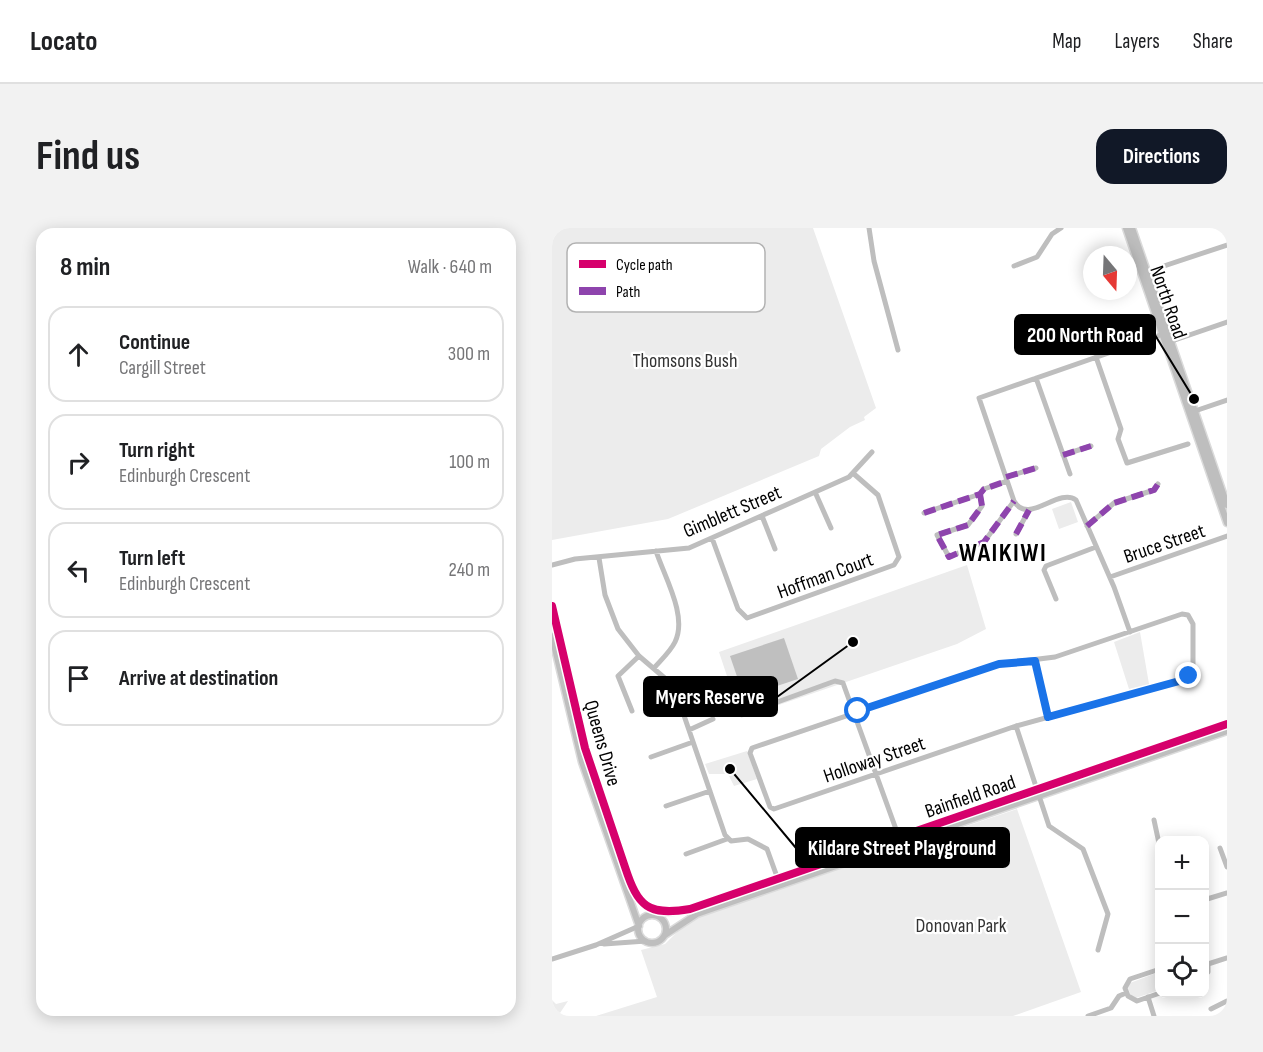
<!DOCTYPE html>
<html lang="en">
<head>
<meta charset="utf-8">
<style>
	:root { --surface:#fff; --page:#f2f2f2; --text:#202124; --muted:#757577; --line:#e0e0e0; --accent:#111827 }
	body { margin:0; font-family:"Sofia Sans Condensed",sans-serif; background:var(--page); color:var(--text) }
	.controls { position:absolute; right:18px; bottom:18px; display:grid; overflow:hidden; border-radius:12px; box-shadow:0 3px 15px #0003 }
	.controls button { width:54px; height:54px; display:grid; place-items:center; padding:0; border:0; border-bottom:2px solid var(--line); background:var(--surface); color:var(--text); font:30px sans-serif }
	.compass { position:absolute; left:531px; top:18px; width:54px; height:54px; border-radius:50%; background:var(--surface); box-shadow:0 3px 15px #0003; rotate:161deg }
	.stop { position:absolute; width:18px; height:18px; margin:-14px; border:4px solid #1a73e8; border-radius:50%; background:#fff }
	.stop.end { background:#1a73e8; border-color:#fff; box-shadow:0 2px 6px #0008 }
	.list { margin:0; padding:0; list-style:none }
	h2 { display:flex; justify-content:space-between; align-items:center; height:78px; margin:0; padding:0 24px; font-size:26px }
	h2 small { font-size:20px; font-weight:400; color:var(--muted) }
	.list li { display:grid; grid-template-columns:39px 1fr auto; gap:18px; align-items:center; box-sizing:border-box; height:96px; margin:0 12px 12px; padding:0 12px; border:2px solid var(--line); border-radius:18px }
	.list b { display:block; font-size:22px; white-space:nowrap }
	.list p { margin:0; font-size:20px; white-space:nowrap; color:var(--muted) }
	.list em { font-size:20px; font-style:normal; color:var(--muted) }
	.icon { flex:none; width:33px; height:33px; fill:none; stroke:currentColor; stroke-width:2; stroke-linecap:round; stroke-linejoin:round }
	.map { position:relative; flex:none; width:675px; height:788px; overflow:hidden; border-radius:18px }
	header { display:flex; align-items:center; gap:36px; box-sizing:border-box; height:84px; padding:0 30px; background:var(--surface); border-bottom:2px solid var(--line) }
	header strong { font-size:28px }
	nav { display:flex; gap:33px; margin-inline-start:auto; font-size:21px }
	.intro { display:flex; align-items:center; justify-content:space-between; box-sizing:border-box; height:144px; padding:0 36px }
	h1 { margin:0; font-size:42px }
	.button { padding:15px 27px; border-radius:18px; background:var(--accent); color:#fff; font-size:21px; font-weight:700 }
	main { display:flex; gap:36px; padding:0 36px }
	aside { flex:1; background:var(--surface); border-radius:18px; box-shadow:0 3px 15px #0003 }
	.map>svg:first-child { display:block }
	.green { fill:#ececec }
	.water { fill:#bfbfbf }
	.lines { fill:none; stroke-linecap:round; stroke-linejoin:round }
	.major-casing { stroke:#dbdbdb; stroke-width:9 }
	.minor { stroke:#bebebe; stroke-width:5 }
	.major { stroke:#bebebe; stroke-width:6 }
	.quiet { stroke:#8e44ad; stroke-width:6; stroke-dasharray:12 6; stroke-linecap:butt }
	.cycleway-casing { stroke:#fff; stroke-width:11 }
	.cycleway { stroke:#d6006c; stroke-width:8 }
	.route { stroke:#1a73e8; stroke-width:8 }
	.labels { text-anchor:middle; stroke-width:4.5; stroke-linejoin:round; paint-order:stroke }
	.street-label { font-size:20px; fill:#000; stroke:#fff }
	.park-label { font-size:20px; fill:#333; stroke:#fff }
	.district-label { font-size:26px; font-weight:bold; letter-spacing:1.5px; fill:#000; stroke:#fff }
	.key { fill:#fff; stroke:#b2b2b2; stroke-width:1.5 }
	.key-label { font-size:16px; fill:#000 }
	.leader { fill:none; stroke:#000; stroke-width:2 }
	.callout-dot { fill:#000; stroke:#fff; stroke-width:2 }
	.callout { fill:#000; stroke:#000; stroke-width:2 }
	.callout-label { font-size:21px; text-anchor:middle; font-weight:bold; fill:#fff }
</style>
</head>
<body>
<header>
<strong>Locato</strong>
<nav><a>Map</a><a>Layers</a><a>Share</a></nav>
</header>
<div class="intro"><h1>Find us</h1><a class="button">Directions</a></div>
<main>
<aside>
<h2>8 min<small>Walk · 640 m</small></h2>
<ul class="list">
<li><svg class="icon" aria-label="ahead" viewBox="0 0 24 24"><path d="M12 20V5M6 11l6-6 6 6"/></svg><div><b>Continue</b><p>Cargill Street</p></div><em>300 m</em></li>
<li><svg class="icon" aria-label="right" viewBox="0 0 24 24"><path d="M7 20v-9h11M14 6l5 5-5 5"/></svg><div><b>Turn right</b><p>Edinburgh Crescent</p></div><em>100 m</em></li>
<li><svg class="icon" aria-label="left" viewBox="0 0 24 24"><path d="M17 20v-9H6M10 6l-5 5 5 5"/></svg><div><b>Turn left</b><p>Edinburgh Crescent</p></div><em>240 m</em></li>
<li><svg class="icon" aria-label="arrive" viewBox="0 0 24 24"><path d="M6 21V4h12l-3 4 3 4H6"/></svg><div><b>Arrive at destination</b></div></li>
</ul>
</aside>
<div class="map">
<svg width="675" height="788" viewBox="0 0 675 788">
	<rect width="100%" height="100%" fill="#fff"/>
	<path class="green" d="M 0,0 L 261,0 L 324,180 L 312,189 L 313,192 L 298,199 L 269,221 L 267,228 L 116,291 L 0,312 Z
		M 519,274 L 526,294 L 507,301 L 500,281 Z
		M 415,337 L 434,401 L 405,416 L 189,490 L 167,424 Z
		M 588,404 L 597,456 L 577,461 L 562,414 Z
		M 195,523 L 205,551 L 182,558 L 176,546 L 157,546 L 153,536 Z
		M 465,581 L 529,764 L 461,788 L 44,788 L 105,769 L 89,722 L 113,716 L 137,692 Z
		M 607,744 L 607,762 L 584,770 L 579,768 L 576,760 L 578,755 Z
		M 0,772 L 4,776 L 16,773 L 6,788 L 0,788 Z"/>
	<path class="water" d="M 232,410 L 246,451 L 192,469 L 178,428 Z"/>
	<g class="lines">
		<defs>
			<path id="major" d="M 574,0 L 675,295
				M 580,0 L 675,277
				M 0,378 L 33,520 L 80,660
				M 0,408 L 30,534 L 87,698
				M 79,659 C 98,687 106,687 138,681 L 675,496
				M86 701a14 14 0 1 1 28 0a14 14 0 1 1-28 0Z
				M 113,707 L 145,686 L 675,503"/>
		</defs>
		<use href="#major" class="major-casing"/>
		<path class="minor" d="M 317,0 L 322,33 L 346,122
			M 462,38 L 485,29 L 500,6 L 509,0
			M 591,45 L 675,17
			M 617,114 L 675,94
			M 544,129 L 569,201 L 566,211 L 575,235 L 636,216
			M 484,150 L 518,246
			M 640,184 L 675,172
			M 511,227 L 539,218
			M 454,249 L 484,240
			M 263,264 L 279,300
			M 428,266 L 430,278 L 416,297 L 385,307 L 397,329 L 432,314 L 462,273
			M 372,285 L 428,266 L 432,261 L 455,253
			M 210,288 L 223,321
			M 535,298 L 562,275 L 602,262 L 606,256
			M 464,306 L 477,282
			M 160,310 L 186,381 L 195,390 L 342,337 L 347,329 L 326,267 L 302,246
			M 47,330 L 53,367 L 66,401 L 87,428 L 115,452 L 127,473 L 173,607 L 179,613 L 196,611 L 215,621 L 228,657
			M 0,337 L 23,331 L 137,320 L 297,249 L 320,224
			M 558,349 L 675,308
			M 504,371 L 492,342 L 494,338 L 544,319
			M 630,386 L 636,387 L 641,396 L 641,442 L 631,452 L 464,498 L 222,581 L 218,579 L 198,525 L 200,520 L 447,436 L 503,429 Z
			M 578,404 L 562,359 L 524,272 C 506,259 476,298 462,273 L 427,170 L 614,105
			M 483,433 L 496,489
			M 102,440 C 109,432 118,424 123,414 C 136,388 112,348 104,323
			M 80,483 L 66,448 L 87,428
			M 201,483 L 283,453 L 291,455 L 349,615
			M 464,498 L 497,598 L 531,621 L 556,686 L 546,722
			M 137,502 L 161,491
			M 99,529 L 141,514
			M 114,578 L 158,563
			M 602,592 L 608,620
			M 668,620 L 675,639
			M 134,626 L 175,611
			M 652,672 L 675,665
			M 52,716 L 94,713
			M 0,731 L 44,717 L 87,698
			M 652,731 L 656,736 L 675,730
			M 608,741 L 578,751 L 573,760 L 576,768 L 585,773 L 608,765
			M 652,748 L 656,744 L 656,736
			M 596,769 L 602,788
			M 659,781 L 675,773
			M 536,788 L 559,780 L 567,768 L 574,765"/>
		<use href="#major" class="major"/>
		<path class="quiet" d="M 511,227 L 539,218
			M 454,249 L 484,240
			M 428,266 L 430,278 L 416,297 L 385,307 L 397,329 L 432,314 L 462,273
			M 372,285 L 428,266 L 432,261 L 455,253
			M 535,298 L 562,275 L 602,262 L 606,256
			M 464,306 L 477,282"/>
		<defs>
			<path id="cycleway" d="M 0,378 L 33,520 L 73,639 C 86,679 96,688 138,681 L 675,496"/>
		</defs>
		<use href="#cycleway" class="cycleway-casing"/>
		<use href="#cycleway" class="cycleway"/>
	</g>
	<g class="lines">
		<path class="route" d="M 306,483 L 447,436 L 483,433 L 496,489 L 631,452 L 637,448"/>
	</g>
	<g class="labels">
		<g class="street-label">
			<text transform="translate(617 74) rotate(71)" y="7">North Road</text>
			<text transform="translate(180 283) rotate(-23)" y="7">Gimblett Street</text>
			<text transform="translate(612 315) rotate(-19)" y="7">Bruce Street</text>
			<text transform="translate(273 347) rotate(-20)" y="7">Hoffman Court</text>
			<text transform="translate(51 515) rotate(74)" y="7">Queens Drive</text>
			<text transform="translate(322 531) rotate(-19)" y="7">Holloway Street</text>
			<text transform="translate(418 568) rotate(-19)" y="7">Bainfield Road</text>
		</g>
		<g class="park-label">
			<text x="133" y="139">Thomsons Bush</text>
			<text x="409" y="704">Donovan Park</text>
		</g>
		<g class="district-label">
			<text x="451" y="333">WAIKIWI</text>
		</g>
	</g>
	<rect x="15" y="15" width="198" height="69" rx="9" class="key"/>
	<rect x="27" y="32" width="27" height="8" fill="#d6006c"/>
	<rect x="27" y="59" width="27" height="8" fill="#8e44ad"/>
	<g class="key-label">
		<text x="64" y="42">Cycle path</text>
		<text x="64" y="69">Path</text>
	</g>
	<path class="leader" d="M642 171L603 107M301 414L225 469M178 541L244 620"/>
	<g class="callout-dot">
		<circle cx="642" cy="171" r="6"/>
		<circle cx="301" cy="414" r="6"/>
		<circle cx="178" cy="541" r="6"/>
	</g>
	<g class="callout">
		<rect x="463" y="87" width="140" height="39" rx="6"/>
		<rect x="92" y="449" width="133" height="39" rx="6"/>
		<rect x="244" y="600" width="213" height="39" rx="6"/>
	</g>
	<g class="callout-label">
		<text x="533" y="114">200 North Road</text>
		<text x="158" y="476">Myers Reserve</text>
		<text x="350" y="627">Kildare Street Playground</text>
	</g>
</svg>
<div class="controls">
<button>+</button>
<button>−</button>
<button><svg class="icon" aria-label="locate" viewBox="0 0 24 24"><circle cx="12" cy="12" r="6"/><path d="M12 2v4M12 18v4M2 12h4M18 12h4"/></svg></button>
</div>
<svg class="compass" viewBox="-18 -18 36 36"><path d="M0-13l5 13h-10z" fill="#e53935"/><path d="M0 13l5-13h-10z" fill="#757577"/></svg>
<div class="stop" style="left:306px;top:483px"></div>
<div class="stop end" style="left:637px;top:448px"></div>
</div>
</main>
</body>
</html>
